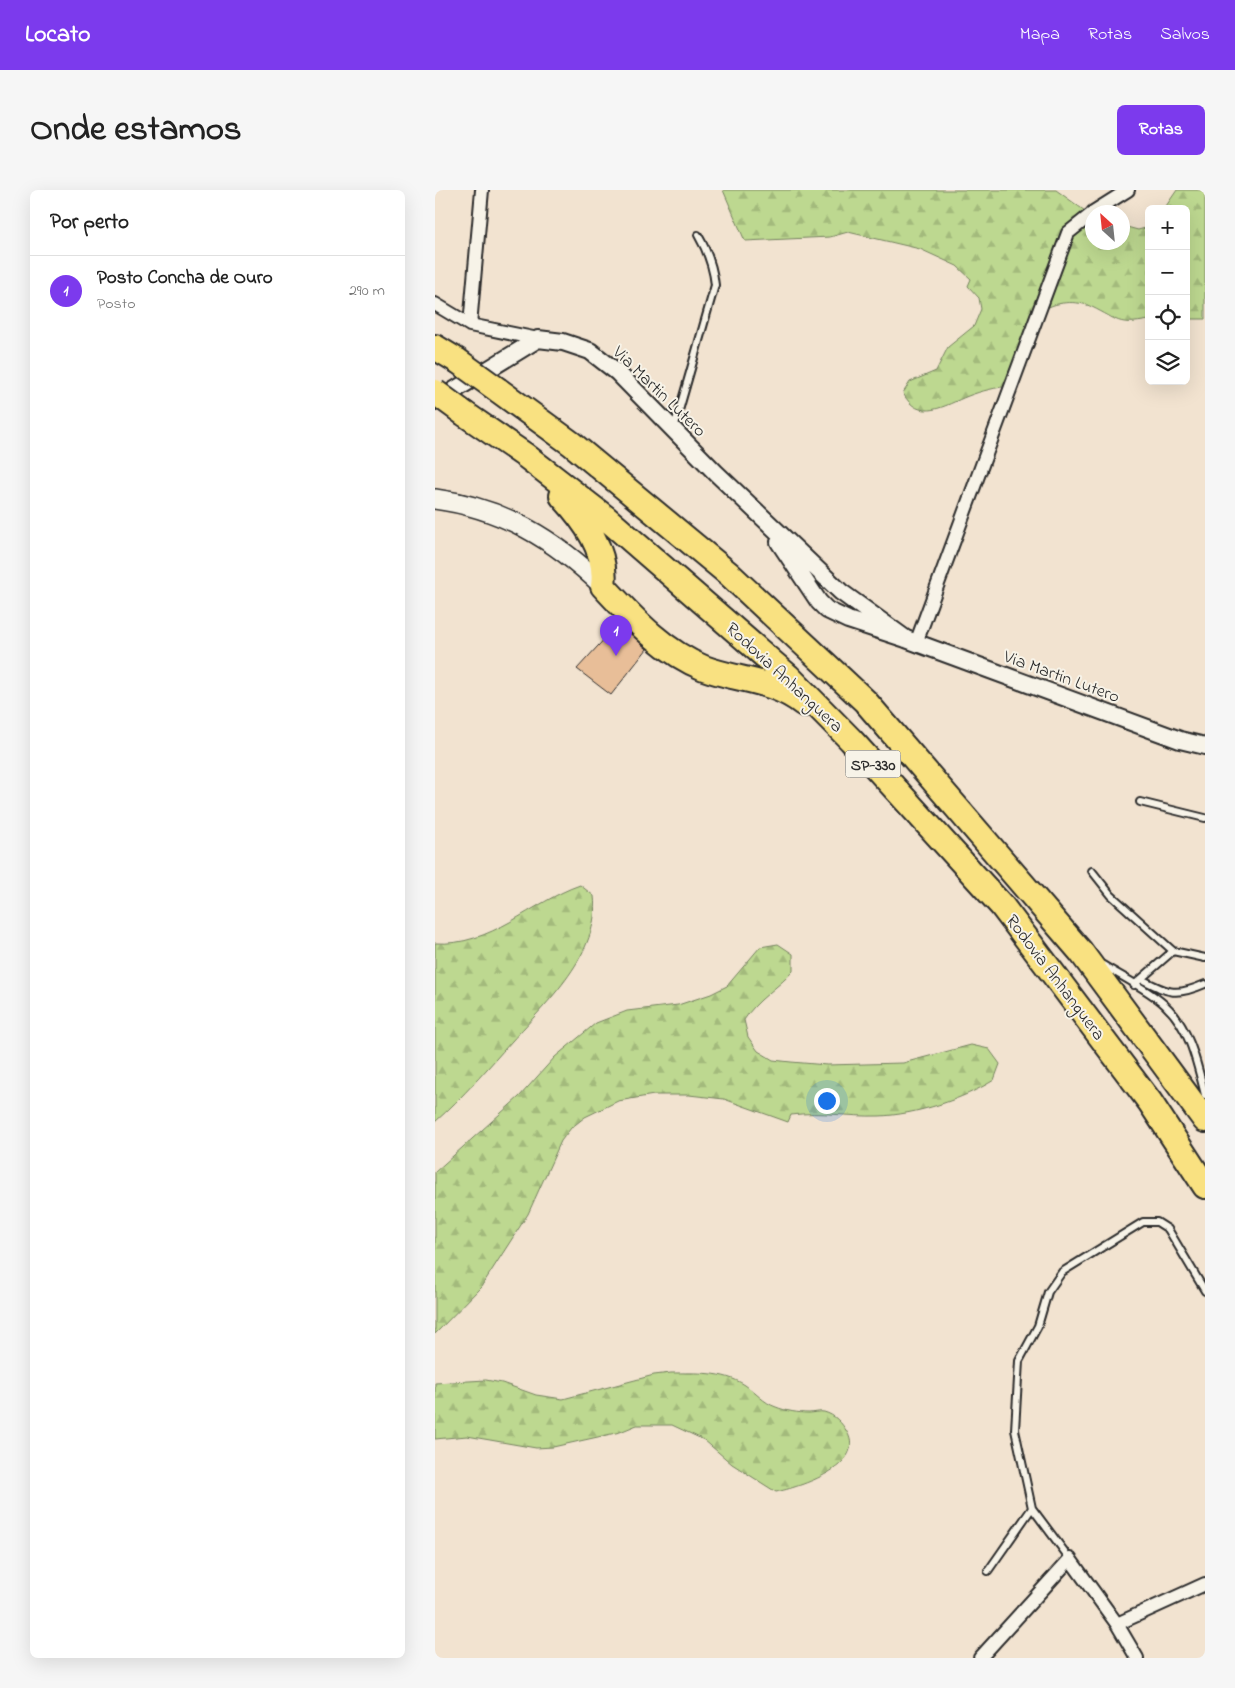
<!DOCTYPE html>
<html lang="pt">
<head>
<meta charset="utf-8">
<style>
	:root { --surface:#fff; --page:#f6f6f6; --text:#222; --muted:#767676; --line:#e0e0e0; --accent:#7c3aed }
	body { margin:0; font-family:"Indie Flower",sans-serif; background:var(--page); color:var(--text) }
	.controls { position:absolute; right:15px; top:15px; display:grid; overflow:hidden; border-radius:8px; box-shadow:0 5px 20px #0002 }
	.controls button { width:45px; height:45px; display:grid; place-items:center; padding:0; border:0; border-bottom:1px solid var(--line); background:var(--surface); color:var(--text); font:25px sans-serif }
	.compass { position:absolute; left:650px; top:15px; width:45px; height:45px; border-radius:50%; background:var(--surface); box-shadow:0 5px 20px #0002; rotate:333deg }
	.you { position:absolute; left:391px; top:910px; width:18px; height:18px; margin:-12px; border:4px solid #fff; border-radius:50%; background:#1a73e8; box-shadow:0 0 0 8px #1a73e833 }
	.badge { display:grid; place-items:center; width:32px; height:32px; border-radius:50%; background:var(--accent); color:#fff; font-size:16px; font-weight:700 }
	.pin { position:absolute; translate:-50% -41px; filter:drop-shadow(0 1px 2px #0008) }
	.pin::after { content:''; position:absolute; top:26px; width:18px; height:15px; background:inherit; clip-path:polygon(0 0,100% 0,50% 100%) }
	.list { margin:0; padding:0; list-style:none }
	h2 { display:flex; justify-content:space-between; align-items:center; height:65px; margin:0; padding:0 20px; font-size:21px }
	h2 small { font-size:16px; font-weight:400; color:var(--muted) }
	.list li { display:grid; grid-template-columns:32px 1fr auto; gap:15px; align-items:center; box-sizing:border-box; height:70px; padding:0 20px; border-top:1px solid var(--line) }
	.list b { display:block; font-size:19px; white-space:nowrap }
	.list p { margin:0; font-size:16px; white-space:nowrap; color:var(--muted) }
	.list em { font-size:16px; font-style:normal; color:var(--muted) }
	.icon { flex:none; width:28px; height:28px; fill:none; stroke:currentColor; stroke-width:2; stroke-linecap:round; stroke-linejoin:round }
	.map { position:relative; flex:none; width:770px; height:1468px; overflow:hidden; border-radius:8px }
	header { display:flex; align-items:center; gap:30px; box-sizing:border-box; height:70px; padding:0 25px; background:var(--accent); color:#fff }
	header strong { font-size:24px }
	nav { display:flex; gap:28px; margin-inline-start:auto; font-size:18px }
	.intro { display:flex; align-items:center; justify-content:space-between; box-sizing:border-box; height:120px; padding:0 30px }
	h1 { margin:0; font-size:35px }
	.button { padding:12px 22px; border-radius:8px; background:var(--accent); color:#fff; font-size:18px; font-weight:700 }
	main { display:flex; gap:30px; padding:0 30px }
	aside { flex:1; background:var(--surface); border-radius:8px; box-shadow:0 5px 20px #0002 }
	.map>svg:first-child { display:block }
	.forest { fill:url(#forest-firs); stroke:#74825e }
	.building { fill:#e8be98; stroke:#2b2b2b }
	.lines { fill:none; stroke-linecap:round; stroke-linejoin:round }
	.service-casing { stroke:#2b2b2b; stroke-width:10 }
	.minor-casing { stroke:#2b2b2b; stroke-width:16 }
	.tertiary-casing { stroke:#2b2b2b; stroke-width:20 }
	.secondary-casing { stroke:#2b2b2b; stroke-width:22 }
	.motorway-casing { stroke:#2b2b2b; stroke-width:28 }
	.service { stroke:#f7f3e8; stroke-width:6 }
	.minor { stroke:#f7f3e8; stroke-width:12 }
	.tertiary { stroke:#f7f3e8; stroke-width:16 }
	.secondary { stroke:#f7f3e8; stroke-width:19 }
	.motorway { stroke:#f9e181; stroke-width:24 }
	.motorway-bridge-casing { stroke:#2b2b2b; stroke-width:28; stroke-linecap:butt }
	.motorway-bridge { stroke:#f9e181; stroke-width:24 }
	.labels { text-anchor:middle; stroke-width:4; stroke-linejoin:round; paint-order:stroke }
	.shield { fill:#f7f3e8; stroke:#686764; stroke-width:1 }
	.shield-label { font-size:16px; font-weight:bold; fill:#2b2b2b }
	.street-label { font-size:18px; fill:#2b2b2b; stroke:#f7f3e8 }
</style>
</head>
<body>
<header>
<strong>Locato</strong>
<nav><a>Mapa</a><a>Rotas</a><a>Salvos</a></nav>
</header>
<div class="intro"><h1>Onde estamos</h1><a class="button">Rotas</a></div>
<main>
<aside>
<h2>Por perto<small></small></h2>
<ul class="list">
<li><span class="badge">1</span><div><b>Posto Concha de Ouro</b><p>Posto</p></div><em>290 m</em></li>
</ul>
</aside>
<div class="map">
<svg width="770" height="1468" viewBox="0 0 770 1468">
	<defs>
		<pattern id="forest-firs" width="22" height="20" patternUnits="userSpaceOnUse" patternTransform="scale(1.25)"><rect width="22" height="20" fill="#bdd890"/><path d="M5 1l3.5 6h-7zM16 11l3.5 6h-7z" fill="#a3ba7c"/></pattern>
	</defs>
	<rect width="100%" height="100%" fill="#f2e3d0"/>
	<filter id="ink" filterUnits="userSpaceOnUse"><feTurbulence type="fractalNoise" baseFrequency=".02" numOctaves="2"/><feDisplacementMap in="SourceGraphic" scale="10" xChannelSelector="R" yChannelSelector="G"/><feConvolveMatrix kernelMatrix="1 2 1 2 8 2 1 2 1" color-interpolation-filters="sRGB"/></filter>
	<g filter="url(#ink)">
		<path class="forest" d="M 288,0 L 621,0 L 657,26 L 658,52 L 688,52 L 688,36 L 703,40 L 714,37 L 714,130 C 682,136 684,130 657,117 C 643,110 618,111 606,122 C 600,129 581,184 576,196 C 562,197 546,201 533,206 C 510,215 484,234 468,203 L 475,192 L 501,181 L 513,157 L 539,136 L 546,119 L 544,108 L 533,96 L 536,89 L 522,76 L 485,59 L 413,42 L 395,47 L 310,51 Z
			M 742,0 L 770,0 L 770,129 L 751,129 L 751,19 L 729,19 Z
			M 145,695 L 159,706 C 166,763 112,812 77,851 C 52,879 28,907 0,932 L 0,753 C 56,757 96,712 145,695 Z
			M 343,754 L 358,764 L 358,781 C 342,799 322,809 309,830 L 313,847 L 323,861 L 338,870 L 356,872 L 392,875 L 468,873 L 536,855 L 554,859 L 565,874 L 559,890 C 529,909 480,925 444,926 C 414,927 386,921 356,925 L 353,932 L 289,909 L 254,905 L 219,905 L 183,911 L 150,927 L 136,938 L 126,951 L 93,1024 L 46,1097 L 0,1144 L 0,982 L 84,907 L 120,867 L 161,833 L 192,821 L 243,815 L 276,804 L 292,796 L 325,757 Z
			M 236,1183 C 261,1183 288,1181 310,1195 C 320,1202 329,1213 341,1217 C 351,1221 363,1223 374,1223 C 379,1223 385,1221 389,1222 C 400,1225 407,1233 412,1242 C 432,1276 364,1297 341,1302 L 297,1274 L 269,1250 L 237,1235 L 202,1235 L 185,1242 L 118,1257 L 101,1258 L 32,1246 L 0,1249 L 0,1193 L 51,1190 L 67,1193 L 101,1205 L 128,1209 L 219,1185 Z"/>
		<path class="building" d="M 184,433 L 212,459 L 176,505 L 142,479 Z"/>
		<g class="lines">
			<defs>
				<path id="service" d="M 239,238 L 280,95 C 278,76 273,62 263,45
					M 705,612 L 770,628
					M 657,681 L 676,705 L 738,761 L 699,795
					M 738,761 L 770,768
					M 668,775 C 687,787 714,800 730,815 C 755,838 762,873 770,905
					M 706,789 C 734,803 740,807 770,794
					M 635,1369 L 597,1318 L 580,1240 L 584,1171 L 603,1136 L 613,1102 L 627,1082 L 708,1032 L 722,1032 L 733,1039 L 770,1101
					M 553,1381 L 597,1318"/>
				<path id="minor" d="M 658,22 L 693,0
					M 0,114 L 35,135 L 103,149
					M 35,135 L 47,0
					M 481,453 L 633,43 L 658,23
					M 682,1434 L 770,1394
					M 545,1468 L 635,1369 L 682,1434 L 702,1468"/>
				<path id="tertiary" d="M 0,212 L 103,149 L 128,152 L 155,161 L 182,182 L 281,283 L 406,402 L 471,449
					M 344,352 L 384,412 L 392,420 L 413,430 L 471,449 L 745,550 L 770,556"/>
				<path id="secondary" d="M 0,309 C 68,318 119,349 168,396"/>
				<path id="motorway" d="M 0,157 L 23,171
					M 63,200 L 137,254 L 294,384 L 430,511 L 646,762 L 770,930
					M 30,224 L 91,266 L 171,328 L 353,486 L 416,550 L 567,716 L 715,912 L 770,996
					M 127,306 C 149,330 173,361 168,396 C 197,427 228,462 269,478 C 304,491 337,489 369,514"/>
			</defs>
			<use href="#service" class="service-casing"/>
			<use href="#minor" class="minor-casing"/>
			<use href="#tertiary" class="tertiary-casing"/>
			<use href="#secondary" class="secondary-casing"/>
			<use href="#motorway" class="motorway-casing"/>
			<use href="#service" class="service"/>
			<use href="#minor" class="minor"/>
			<use href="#tertiary" class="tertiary"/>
			<use href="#secondary" class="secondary"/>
			<use href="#motorway" class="motorway"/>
			<defs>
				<path id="motorway-bridge" d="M 23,171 L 63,200
					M 0,202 L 30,224"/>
			</defs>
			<use href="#motorway-bridge" class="motorway-bridge-casing"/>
			<use href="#motorway-bridge" class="motorway-bridge"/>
		</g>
	</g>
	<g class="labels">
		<rect class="shield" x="410.5" y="560.5" width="55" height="27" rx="4"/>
		<g class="shield-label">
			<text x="438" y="580">SP-330</text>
		</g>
		<g class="street-label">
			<text transform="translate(225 201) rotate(44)" y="6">Via Martin Lutero</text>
			<text transform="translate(627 486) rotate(20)" y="6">Via Martin Lutero</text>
			<text transform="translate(350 487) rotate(43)" y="6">Rodovia Anhanguera</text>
			<text transform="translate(621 787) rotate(53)" y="6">Rodovia Anhanguera</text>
		</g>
	</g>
</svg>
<div class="controls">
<button>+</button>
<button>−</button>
<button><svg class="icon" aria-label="locate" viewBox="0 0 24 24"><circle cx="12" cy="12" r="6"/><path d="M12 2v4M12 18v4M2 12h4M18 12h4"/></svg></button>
<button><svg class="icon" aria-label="layers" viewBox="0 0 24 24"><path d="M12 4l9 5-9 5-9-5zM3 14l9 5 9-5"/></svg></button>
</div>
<svg class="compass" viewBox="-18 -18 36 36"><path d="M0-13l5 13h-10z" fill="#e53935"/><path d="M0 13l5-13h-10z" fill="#767676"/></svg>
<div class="you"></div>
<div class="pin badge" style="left:181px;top:466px">1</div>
</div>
</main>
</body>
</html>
